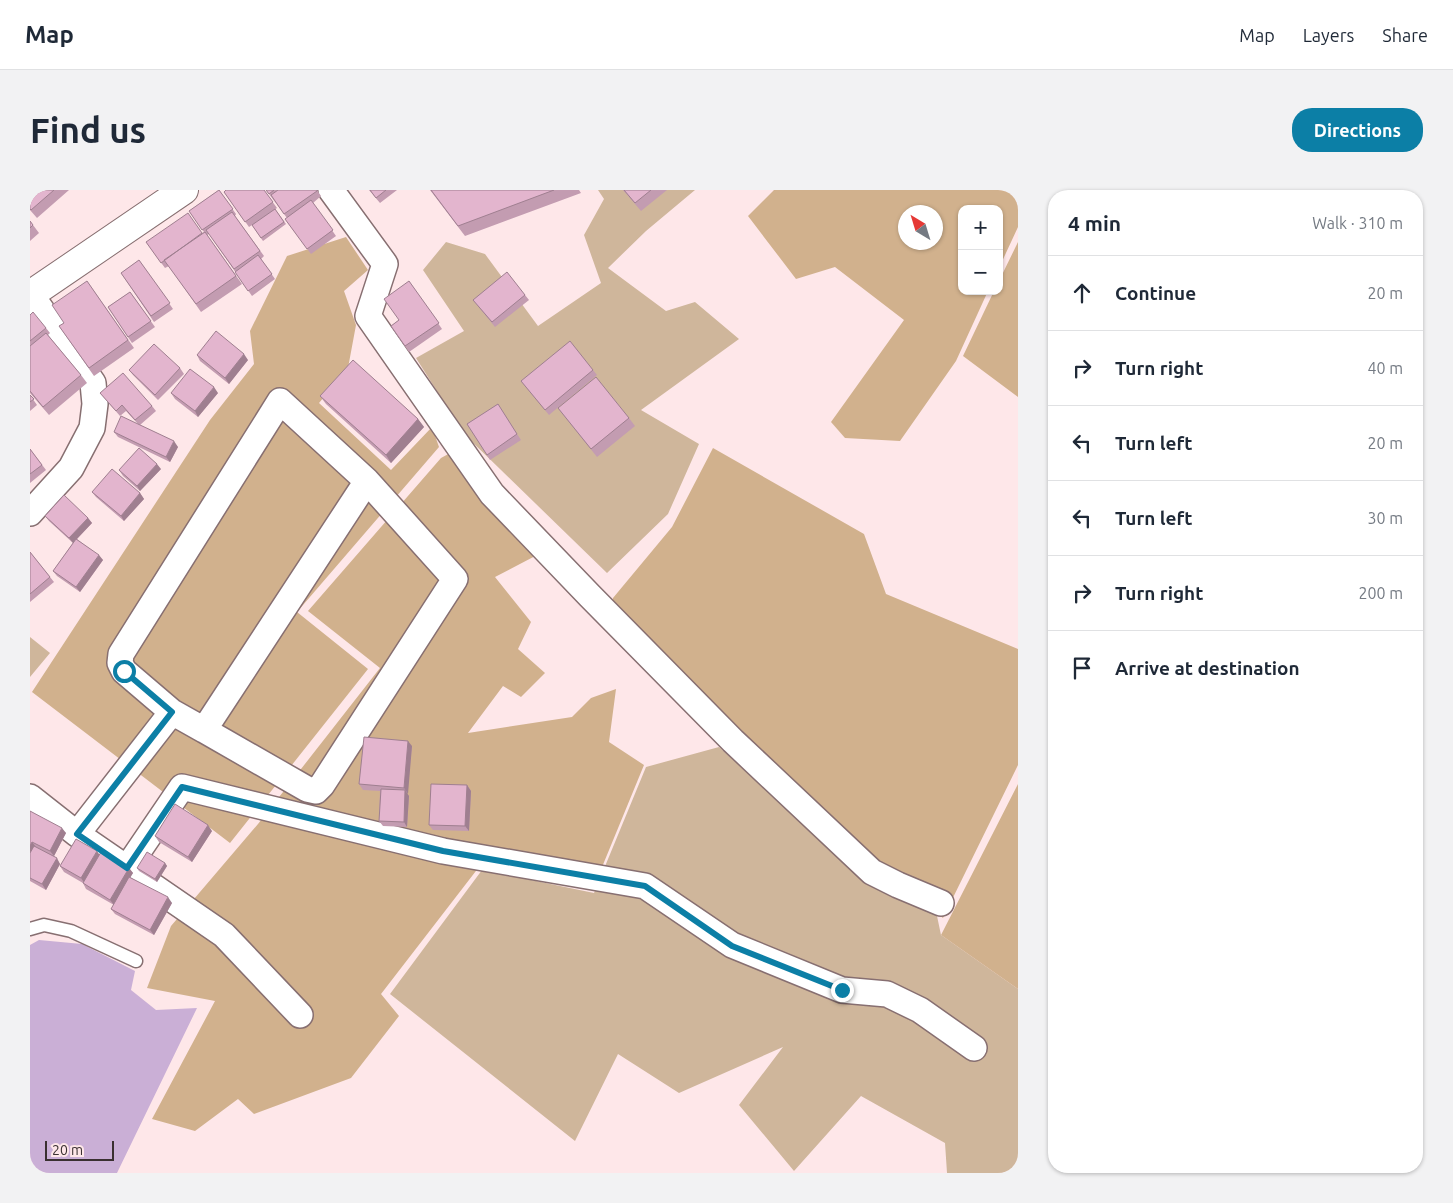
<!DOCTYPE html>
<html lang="en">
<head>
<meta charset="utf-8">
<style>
	:root { --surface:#fff; --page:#f2f2f3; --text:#1f2937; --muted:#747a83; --line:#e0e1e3; --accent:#0c7fa6 }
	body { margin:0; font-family:Ubuntu,sans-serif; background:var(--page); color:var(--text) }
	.controls { position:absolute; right:15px; top:15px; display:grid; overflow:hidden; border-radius:10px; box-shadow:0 1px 4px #0004 }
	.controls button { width:45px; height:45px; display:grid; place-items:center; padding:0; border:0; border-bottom:1px solid var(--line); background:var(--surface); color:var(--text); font:25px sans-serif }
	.compass { position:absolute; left:868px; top:15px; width:45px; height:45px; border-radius:50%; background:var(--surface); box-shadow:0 1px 4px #0004; rotate:322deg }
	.scale { position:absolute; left:15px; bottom:12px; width:69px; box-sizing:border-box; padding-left:5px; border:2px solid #3a3031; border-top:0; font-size:14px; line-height:18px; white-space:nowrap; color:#3a3031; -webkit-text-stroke:4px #fee7e9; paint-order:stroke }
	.stop { position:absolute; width:15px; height:15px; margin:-11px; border:4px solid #0c7fa6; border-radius:50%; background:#fff }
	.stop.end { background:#0c7fa6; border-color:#fff; box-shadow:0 1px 5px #0008 }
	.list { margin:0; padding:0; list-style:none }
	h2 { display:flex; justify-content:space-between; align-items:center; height:65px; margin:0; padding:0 20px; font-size:21px }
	h2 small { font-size:16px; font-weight:400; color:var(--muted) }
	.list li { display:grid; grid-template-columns:32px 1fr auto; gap:15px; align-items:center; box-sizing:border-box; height:75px; padding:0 20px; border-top:1px solid var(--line) }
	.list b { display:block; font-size:19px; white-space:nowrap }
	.list em { font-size:16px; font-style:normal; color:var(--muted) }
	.icon { flex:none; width:28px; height:28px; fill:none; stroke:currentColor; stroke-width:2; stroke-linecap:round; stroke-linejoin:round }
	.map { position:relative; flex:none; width:988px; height:983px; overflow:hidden; border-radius:20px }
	header { display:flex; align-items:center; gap:30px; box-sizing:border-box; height:70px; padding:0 25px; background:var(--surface); border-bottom:1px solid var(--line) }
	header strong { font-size:24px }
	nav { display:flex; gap:28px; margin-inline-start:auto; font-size:18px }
	.intro { display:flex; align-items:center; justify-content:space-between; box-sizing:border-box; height:120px; padding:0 30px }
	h1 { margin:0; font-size:35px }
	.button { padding:12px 22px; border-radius:20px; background:var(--accent); color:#fff; font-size:18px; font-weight:700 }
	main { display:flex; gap:30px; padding:0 30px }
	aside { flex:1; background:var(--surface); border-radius:20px; box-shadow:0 1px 4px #0004 }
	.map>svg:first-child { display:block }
	.green { fill:#cfb69b }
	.forest { fill:#d1b18d; fill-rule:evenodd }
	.water { fill:#caafd6 }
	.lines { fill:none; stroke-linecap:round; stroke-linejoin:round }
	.service-casing { stroke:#876f71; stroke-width:15 }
	.minor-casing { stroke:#876f71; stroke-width:28 }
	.primary-casing { stroke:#876f71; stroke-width:30 }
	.service { stroke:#fff; stroke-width:12 }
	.minor { stroke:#fff; stroke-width:25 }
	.primary { stroke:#fff; stroke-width:28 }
	.wall { fill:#c39cb1 }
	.shaded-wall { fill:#9f7f90 }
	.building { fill:#e3b5ce; stroke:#9f7f90 }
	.route { stroke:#0c7fa6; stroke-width:6 }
</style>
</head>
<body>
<header>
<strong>Map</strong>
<nav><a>Map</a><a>Layers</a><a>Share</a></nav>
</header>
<div class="intro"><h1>Find us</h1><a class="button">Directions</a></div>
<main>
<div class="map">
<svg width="988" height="983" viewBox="0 0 988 983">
	<rect width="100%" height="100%" fill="#fee7e9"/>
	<path class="green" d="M 568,0 L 665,0 L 616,41 L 578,78 L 636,121 L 665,112 L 709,149 L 611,220 L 669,254 L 638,324 L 577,383 L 434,244 L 386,168 L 434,141 L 393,80 L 416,52 L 455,64 L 508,136 L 571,93 L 554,45 L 574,9 Z
		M 0,447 L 20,463 L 0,487 Z
		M 689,557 L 819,674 L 907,726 L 911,745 L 988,799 L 988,983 L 917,983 L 915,953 L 831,906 L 764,981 L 709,915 L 753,857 L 649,903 L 588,864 L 545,951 L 360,804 L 452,680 L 564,703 L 616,577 Z"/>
	<path class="forest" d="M 744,0 L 988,0 L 988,37 L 969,78 L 969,19 L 932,19 L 932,101 L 958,101 L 926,171 L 870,251 L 815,248 L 801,232 L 874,130 L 805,77 L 766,89 L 718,26 ZM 906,22 L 906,52 L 876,52 L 876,22 Z
		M 316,47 L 338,80 L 314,101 L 326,135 L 318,178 L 289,213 L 361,280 L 402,237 L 409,257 L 267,422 L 338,479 L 200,653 L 2,502 L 180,230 L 224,174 L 220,141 L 257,66 Z
		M 988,52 L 988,207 L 933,166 L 964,101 L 969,101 L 969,91 Z
		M 683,258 L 834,344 L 856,404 L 988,459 L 988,575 L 913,728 L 667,533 L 578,438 L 583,408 L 642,337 Z
		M 422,262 L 509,364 L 465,387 L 501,432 L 488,459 L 515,483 L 491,507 L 473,496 L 438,543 L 542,527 L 561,508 L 586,499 L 579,552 L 614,575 L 563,699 L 449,677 L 351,804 L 369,826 L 321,888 L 224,924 L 208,909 L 165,941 L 122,929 L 185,811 L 117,798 L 141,736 L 228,634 L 350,478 L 278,421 L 411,268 Z
		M 988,594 L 988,799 L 911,745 Z"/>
	<path class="water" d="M 9,750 L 52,754 L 105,781 L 101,800 L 126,820 L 167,818 L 87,983 L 0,983 L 0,755 Z"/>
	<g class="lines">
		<defs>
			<path id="service" d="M 0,739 L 14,735 L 41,741 L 106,771"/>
			<path id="minor" d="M 301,0 L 355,74 L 338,126 L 462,304 L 560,406 L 703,551 L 842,682 L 868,695 L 911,713
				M 0,323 L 41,278 L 62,238 L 65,214 L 63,193 L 1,105
				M 174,540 L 277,599 L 286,601 L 292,595 L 425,389 L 337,291
				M 0,607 L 47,644 L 194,745 L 270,825
				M 47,644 L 142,522 L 174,540 L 337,291 L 250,211 L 91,464 L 90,473 L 94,481 L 142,522
				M 97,678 L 152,597 L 413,661 L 615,696 L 702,755 L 812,800 L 857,804 L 890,820 L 944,858"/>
			<path id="primary" d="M 0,105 L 154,0"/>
		</defs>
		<use href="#service" class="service-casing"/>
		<use href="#minor" class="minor-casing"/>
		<use href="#primary" class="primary-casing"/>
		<use href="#service" class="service"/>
		<use href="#minor" class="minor"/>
		<use href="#primary" class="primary"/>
	</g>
	<path class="wall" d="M 0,0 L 39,0 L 7,28 L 0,20 Z
		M 189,0 L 206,24 L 205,26 L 234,66 L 231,69 L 245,89 L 222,106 L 179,44 L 177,45 L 212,94 L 171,122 L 139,76 L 135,78 L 116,52 L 172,43 L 174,42 L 159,21 Z
		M 234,0 L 247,18 L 219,37 L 194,2 Z
		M 236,0 L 287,0 L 291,6 L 283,13 L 306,46 L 281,64 L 255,29 L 257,28 Z
		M 339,0 L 367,0 L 350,13 Z
		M 400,0 L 549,0 L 551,3 L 435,46 Z
		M 593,0 L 637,0 L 611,21 Z
		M 245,19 L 256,34 L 233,51 L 222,35 Z
		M 0,31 L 9,43 L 0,51 Z
		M 109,70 L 143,119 L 124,132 L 91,83 Z
		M 57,91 L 104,158 L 64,186 L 29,136 L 34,133 Z
		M 379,91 L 412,139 L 379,162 L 361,136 L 369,130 Z
		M 100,102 L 125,137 L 102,153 L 78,117 Z
		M 495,105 L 499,110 L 465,137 L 443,110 Z
		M 0,125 L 16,138 L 20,143 L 18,145 L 51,185 L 57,193 L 19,225 L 0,203 Z
		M 167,165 L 218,170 L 199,194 L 170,171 Z
		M 150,178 L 154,184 L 128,210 L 103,185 L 99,180 Z
		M 563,180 L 567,185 L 519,225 L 491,191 Z
		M 70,203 L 122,216 L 126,221 L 110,235 L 148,257 L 140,272 L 88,247 L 84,242 L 108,234 L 96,221 L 90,226 Z
		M 141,203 L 188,203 L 168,227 L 145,209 Z
		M 0,205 L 7,215 L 0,221 Z
		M 290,206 L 388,229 L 394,237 L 361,273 L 296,214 Z
		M 468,214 L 491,250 L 460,270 L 437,234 Z
		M 528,218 L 599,228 L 605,236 L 567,267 Z
		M 0,259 L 16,280 L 0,293 Z
		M 131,279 L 110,301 L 93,286 L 89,280 Z
		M 62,302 L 110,303 L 114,309 L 94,331 L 66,307 Z
		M 15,326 L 58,328 L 62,333 L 47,349 L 73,370 L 50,402 L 27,386 L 23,381 L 43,353 L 19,331 Z
		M 0,362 L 24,392 L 0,412 Z
		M 382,556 L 377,604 L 379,606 L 377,637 L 353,636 L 349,631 L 350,601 L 333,600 L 329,594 Z
		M 437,595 L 441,601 L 439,641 L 403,640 L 399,635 Z
		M 0,621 L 36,643 L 24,666 L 30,674 L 16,700 L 0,691 Z
		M 182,641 L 162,672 L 129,652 L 125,646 Z
		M 69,665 L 99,678 L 103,683 L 100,687 L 142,713 L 124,745 L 85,724 L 81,719 L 84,715 L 56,699 L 53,693 L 34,682 L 30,676 Z
		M 135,673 L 137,676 L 127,692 L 109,681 L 107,678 Z"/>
	<path class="shaded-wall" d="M 214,164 L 218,170 L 199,194 L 195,188 Z
		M 184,197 L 188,203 L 168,227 L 165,221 Z
		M 388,229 L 394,237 L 361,273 L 356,265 Z
		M 144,251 L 148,257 L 140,272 L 136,267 Z
		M 127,274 L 131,279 L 110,301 L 107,296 Z
		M 110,303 L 114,309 L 94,331 L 91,326 Z
		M 58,328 L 62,333 L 43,353 L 39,348 Z
		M 69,365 L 73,370 L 50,402 L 46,397 Z
		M 378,551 L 382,556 L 378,604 L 374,598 Z
		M 437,595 L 441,601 L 439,641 L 435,636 Z
		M 375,600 L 379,606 L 377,637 L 374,632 Z
		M 178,635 L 182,641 L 162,672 L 158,667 Z
		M 32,638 L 36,643 L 24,666 L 20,661 Z
		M 2,652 L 6,657 L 0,669 L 0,656 Z
		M 67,661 L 71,667 L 55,694 L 51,688 Z
		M 27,668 L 30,674 L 16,700 L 12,694 Z
		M 135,673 L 137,676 L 127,692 L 125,689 Z
		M 99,678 L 103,683 L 84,715 L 80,710 Z
		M 138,707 L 142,713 L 124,745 L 120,740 Z"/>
	<path class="building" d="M 0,0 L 24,0 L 1,20 L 0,19 Z
		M 189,0 L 203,19 L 172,40 L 159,21 Z
		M 196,0 L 234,0 L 243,12 L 215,32 L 194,2 Z
		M 236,0 L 244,0 L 239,4 Z
		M 248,0 L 287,0 L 287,1 L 254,24 L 241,5 Z
		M 340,0 L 356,0 L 346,8 Z
		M 401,0 L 524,0 L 428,36 Z
		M 594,0 L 621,0 L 605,13 Z
		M 281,10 L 303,40 L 277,59 L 255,29 Z
		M 245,19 L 254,32 L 231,48 L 222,35 Z
		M 202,22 L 230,61 L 204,79 L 176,40 Z
		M 158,23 L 172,43 L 131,73 L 116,52 Z
		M 0,31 L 3,35 L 0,38 Z
		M 175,42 L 206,86 L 166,114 L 134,70 Z
		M 228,65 L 242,84 L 218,101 L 205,82 Z
		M 109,70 L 140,113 L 121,126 L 91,83 Z
		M 477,82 L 495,105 L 462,132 L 443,110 Z
		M 57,91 L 98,150 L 59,178 L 29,136 L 34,133 L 22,115 Z
		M 379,91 L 409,133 L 375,156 L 361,136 L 369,130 L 354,109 Z
		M 100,102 L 121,131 L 98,147 L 78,117 Z
		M 3,122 L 16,138 L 0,151 L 0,125 Z
		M 186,141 L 214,164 L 195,188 L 167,165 Z
		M 16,143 L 51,185 L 13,217 L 0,201 L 0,156 Z
		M 540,151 L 563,180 L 515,220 L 491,191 Z
		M 124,154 L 150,178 L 125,205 L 99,180 Z
		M 323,170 L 388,229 L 356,265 L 290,206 Z
		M 160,179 L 184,197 L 165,221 L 141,203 Z
		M 93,183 L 122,216 L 105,230 L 92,215 L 86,221 L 70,203 Z
		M 566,187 L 599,228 L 561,259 L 528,218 Z
		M 0,205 L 4,209 L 0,212 Z
		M 468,214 L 487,244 L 457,265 L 437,234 Z
		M 91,226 L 144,251 L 136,267 L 84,242 Z
		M 109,258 L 127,274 L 107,296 L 89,280 Z
		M 0,259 L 12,275 L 0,284 Z
		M 82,279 L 110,303 L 91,326 L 62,302 Z
		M 34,305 L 58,328 L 39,348 L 15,326 Z
		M 46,349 L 69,365 L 46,397 L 23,381 Z
		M 0,362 L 20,387 L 0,404 Z
		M 334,547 L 378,551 L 374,598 L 329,594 Z
		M 401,594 L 437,595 L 435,636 L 399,635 Z
		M 351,599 L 375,600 L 374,632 L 349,631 Z
		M 145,614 L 178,635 L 158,667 L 125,646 Z
		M 0,621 L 32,638 L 20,661 L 2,652 L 0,656 Z
		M 46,649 L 67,661 L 51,688 L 30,676 Z
		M 4,656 L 27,668 L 12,694 L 0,688 L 0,663 Z
		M 71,662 L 99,678 L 80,710 L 53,693 Z
		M 117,662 L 135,673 L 125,689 L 107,678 Z
		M 99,687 L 138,707 L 120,740 L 81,719 Z"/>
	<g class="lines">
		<path class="route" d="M 94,481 L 142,522 L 47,644 L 97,678 L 152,597 L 413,661 L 615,696 L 702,756 L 812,800"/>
	</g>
</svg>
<div class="controls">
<button>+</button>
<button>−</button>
</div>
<svg class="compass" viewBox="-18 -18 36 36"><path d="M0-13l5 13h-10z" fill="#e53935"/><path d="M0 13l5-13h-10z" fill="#747a83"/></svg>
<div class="scale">20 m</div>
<div class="stop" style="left:94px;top:481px"></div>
<div class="stop end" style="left:812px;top:800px"></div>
</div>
<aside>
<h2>4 min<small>Walk · 310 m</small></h2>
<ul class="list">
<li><svg class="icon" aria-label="ahead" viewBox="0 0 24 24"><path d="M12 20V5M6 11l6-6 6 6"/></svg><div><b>Continue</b></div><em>20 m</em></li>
<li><svg class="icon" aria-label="right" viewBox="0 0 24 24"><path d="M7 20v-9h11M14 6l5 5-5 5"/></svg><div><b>Turn right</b></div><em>40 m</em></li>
<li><svg class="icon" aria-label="left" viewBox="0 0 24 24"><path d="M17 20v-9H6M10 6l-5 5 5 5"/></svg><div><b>Turn left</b></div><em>20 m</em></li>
<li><svg class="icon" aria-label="left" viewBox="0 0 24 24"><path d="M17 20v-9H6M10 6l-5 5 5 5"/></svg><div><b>Turn left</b></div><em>30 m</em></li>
<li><svg class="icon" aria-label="right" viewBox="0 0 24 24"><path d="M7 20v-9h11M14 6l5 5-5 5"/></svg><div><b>Turn right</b></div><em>200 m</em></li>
<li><svg class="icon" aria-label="arrive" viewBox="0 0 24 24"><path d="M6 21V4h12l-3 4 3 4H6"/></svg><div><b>Arrive at destination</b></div></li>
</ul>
</aside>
</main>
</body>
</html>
